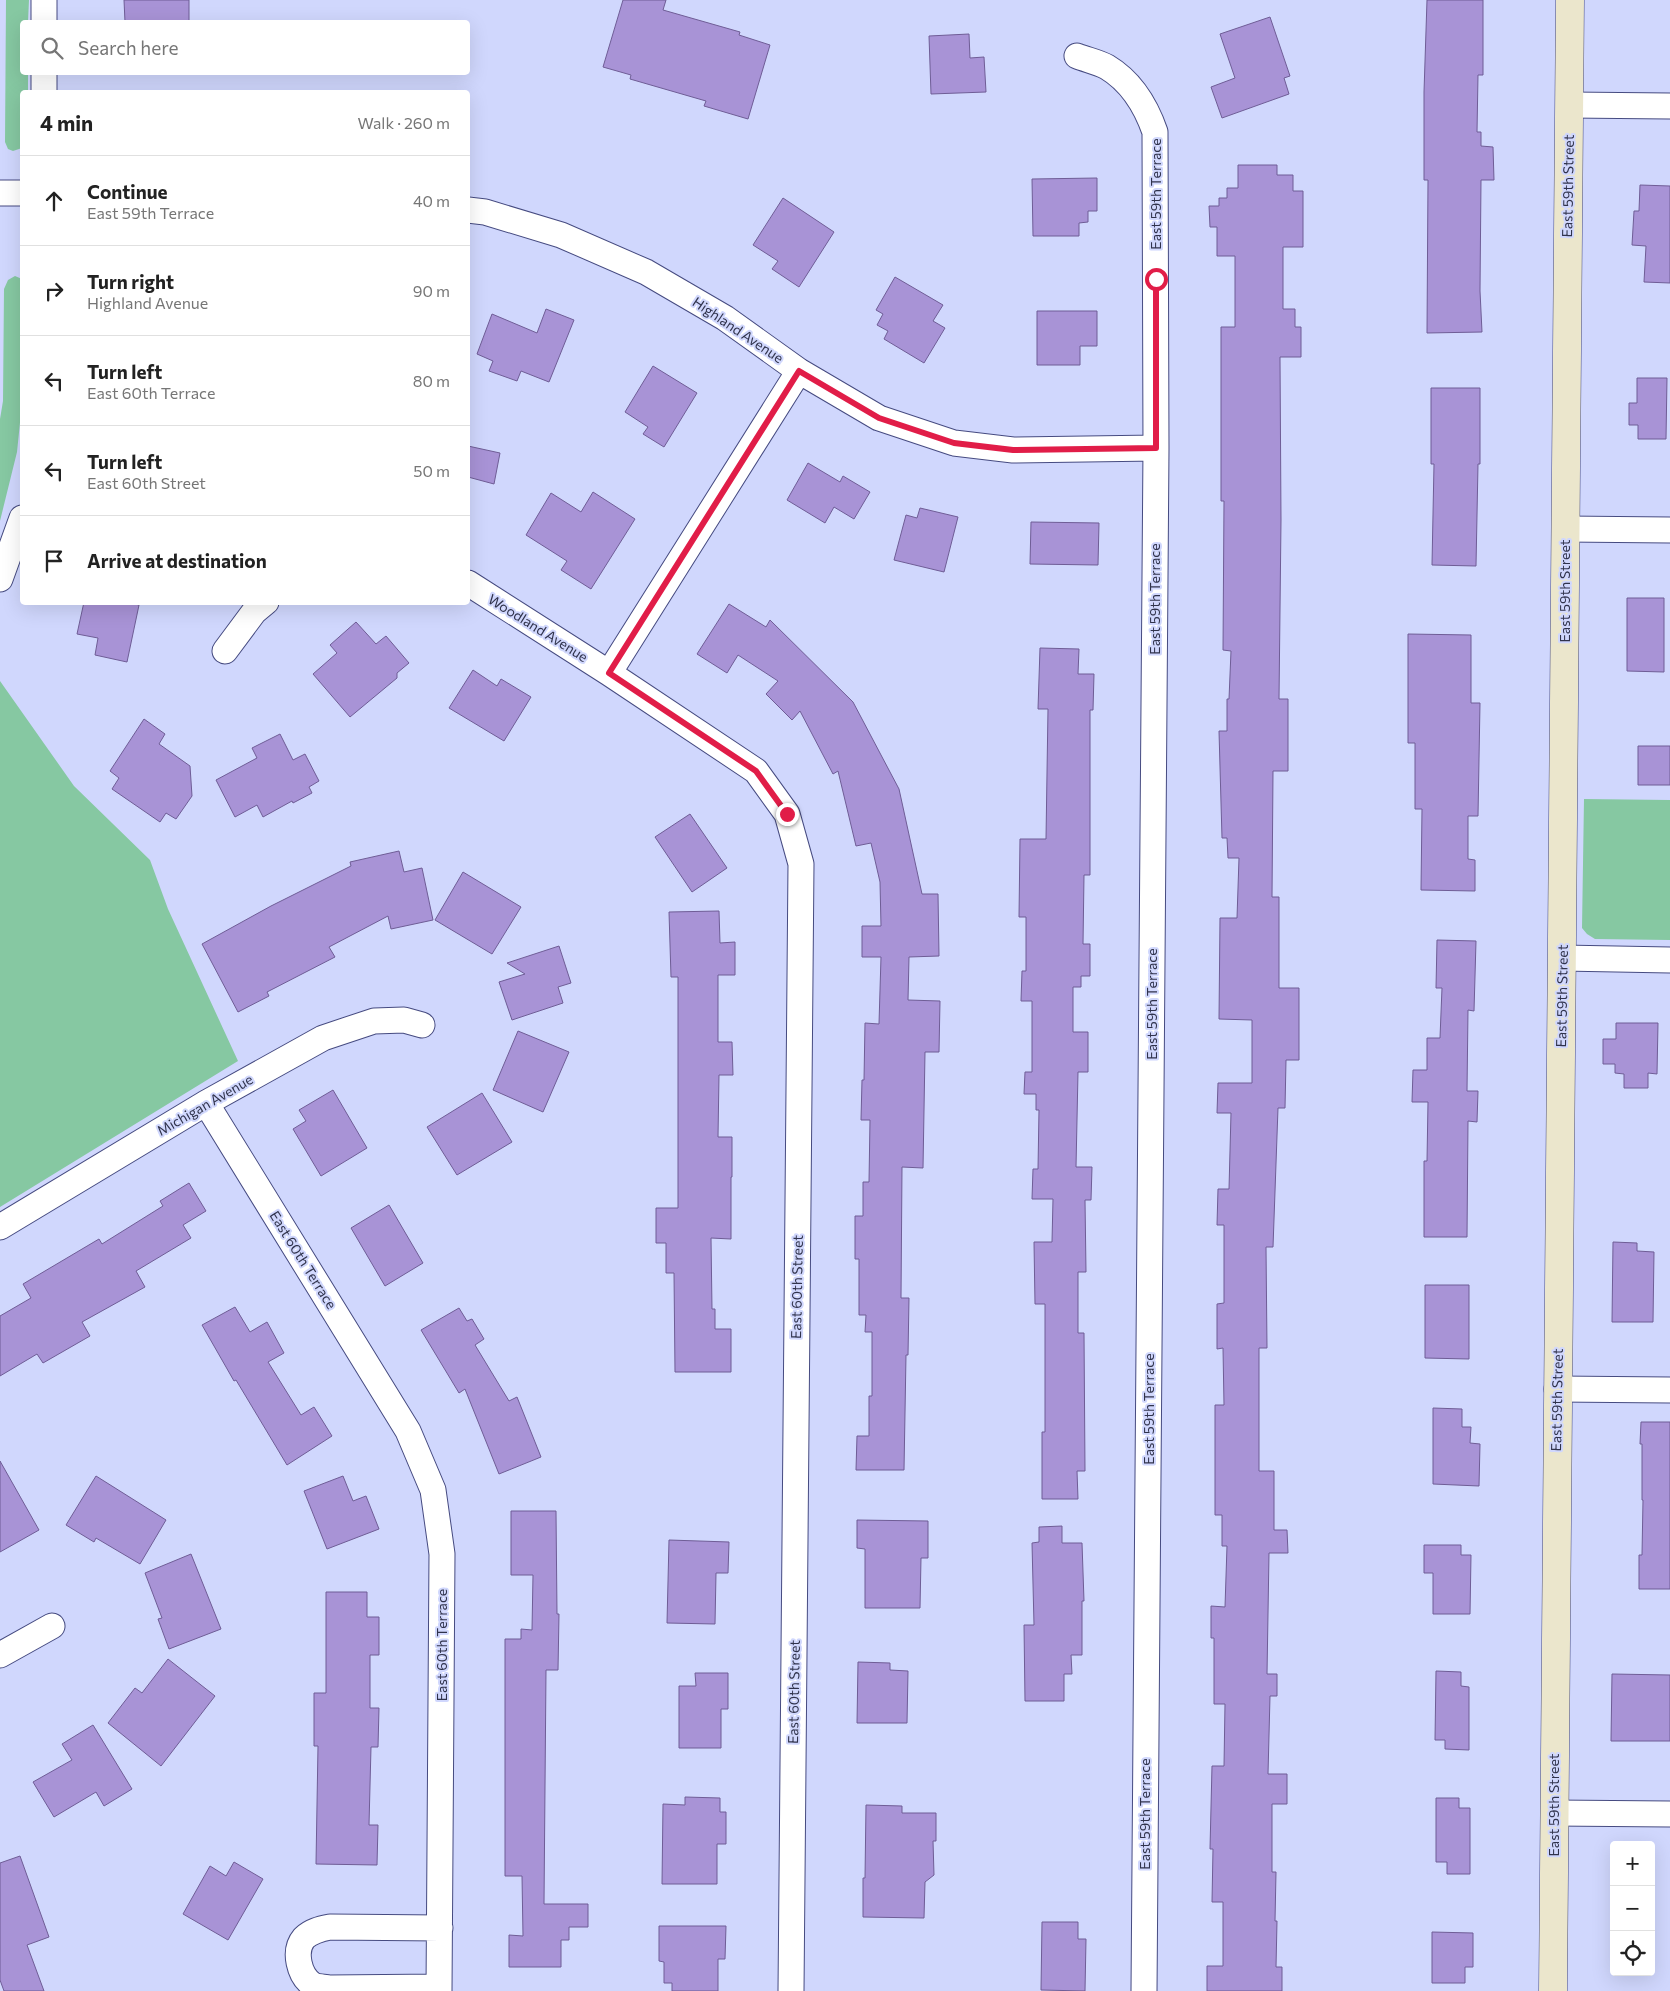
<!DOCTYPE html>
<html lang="en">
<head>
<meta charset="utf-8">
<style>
	:root { --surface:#fff; --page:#f2f2f2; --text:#222; --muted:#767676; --line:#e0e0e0 }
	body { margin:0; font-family:Commissioner,sans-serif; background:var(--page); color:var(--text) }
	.controls { position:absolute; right:15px; bottom:15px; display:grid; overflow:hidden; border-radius:5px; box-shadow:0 5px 20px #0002 }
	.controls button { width:45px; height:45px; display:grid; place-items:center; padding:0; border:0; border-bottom:1px solid var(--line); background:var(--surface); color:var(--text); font:25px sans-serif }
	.stop { position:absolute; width:15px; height:15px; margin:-11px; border:4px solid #e11d48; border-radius:50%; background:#fff }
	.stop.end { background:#e11d48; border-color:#fff; box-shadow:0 1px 5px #0008 }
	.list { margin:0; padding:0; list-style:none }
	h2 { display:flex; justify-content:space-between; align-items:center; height:65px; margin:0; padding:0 20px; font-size:21px }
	h2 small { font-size:16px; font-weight:400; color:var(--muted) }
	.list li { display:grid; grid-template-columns:32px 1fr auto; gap:15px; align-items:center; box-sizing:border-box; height:90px; padding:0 20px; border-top:1px solid var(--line) }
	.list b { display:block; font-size:19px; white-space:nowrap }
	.list p { margin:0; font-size:16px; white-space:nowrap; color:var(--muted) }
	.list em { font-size:16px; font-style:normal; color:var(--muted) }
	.icon { flex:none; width:28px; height:28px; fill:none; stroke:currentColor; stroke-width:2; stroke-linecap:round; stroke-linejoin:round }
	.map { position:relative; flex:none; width:1670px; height:1991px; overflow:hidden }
	.search { position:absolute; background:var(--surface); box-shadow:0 5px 20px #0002; left:20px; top:20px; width:450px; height:55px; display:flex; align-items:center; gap:12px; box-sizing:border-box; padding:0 18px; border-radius:5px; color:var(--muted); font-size:19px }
	.panel { position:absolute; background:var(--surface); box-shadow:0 5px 20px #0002; left:20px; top:90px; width:450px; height:515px; border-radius:5px }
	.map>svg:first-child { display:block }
	.green { fill:#86c8a2 }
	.building { fill:#a893d6; stroke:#6f5d96 }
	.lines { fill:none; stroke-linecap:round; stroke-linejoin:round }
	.street-casing { stroke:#464b81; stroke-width:27 }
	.secondary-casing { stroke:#464b81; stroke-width:29 }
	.street { stroke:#fff; stroke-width:25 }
	.secondary { stroke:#ebe6cc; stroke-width:28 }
	.route { stroke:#e11d48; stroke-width:6 }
	.labels { text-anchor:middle; stroke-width:4; stroke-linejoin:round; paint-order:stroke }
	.street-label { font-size:14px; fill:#30334c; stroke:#d0d7fd }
</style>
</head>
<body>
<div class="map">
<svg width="1670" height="1991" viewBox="0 0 1670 1991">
	<rect width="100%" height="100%" fill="#d0d7fd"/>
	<path class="green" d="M 6,0 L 29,0 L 28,22 L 22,22 L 22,72 L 28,73 L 28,92 L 22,92 L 22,148 L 13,151 L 8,149 L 5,142 Z
		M 15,276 L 22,279 L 22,403 L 17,452 L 0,521 L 0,419 L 3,401 L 4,289 L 8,280 Z
		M 0,681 L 74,786 L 150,860 L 168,909 L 238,1061 L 0,1207 Z
		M 1584,799 L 1670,800 L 1670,940 L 1595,939 L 1587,934 L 1582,928 Z"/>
	<path class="building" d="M 124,0 L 189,0 L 189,22 L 125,22 Z
		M 623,0 L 666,0 L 663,10 L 740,32 L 739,35 L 770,45 L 748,119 L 704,106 L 706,101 L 630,79 L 631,75 L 603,67 Z
		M 1427,0 L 1483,0 L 1483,75 L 1478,75 L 1477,132 L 1481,132 L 1481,146 L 1493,147 L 1494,180 L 1481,180 L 1480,291 L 1482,332 L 1427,333 L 1428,180 L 1424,180 L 1424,92 Z
		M 1270,17 L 1290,76 L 1284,78 L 1289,94 L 1222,118 L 1211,87 L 1235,78 L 1220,34 Z
		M 969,34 L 970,58 L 984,57 L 986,92 L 931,94 L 929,36 Z
		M 1238,165 L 1277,165 L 1277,175 L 1293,175 L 1293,191 L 1303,191 L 1303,247 L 1283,247 L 1283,309 L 1295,309 L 1295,327 L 1301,327 L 1301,357 L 1280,357 L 1281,520 L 1279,699 L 1288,699 L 1288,771 L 1273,771 L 1272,897 L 1279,897 L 1279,988 L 1299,988 L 1299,1060 L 1286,1060 L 1285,1108 L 1278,1108 L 1273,1247 L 1266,1247 L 1267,1348 L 1259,1348 L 1259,1471 L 1274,1471 L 1274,1530 L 1287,1530 L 1288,1553 L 1269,1553 L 1267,1674 L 1277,1674 L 1277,1696 L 1270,1696 L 1268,1774 L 1287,1774 L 1287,1804 L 1272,1804 L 1272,1872 L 1276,1872 L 1275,1921 L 1277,1921 L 1276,1967 L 1282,1967 L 1282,1991 L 1207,1991 L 1207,1966 L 1223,1966 L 1223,1902 L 1212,1902 L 1213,1849 L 1210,1849 L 1212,1766 L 1224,1766 L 1225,1704 L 1214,1704 L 1214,1638 L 1211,1638 L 1211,1606 L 1225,1607 L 1227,1546 L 1222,1546 L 1222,1515 L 1215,1515 L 1215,1405 L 1224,1405 L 1223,1348 L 1217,1349 L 1217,1304 L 1224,1303 L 1224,1225 L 1217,1225 L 1218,1189 L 1229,1189 L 1231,1113 L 1217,1113 L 1218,1083 L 1252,1083 L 1252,1020 L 1219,1019 L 1220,918 L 1237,918 L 1239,858 L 1228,858 L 1227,838 L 1222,838 L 1219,731 L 1227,731 L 1227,699 L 1229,699 L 1231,651 L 1223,650 L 1224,501 L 1221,501 L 1221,327 L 1235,327 L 1235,256 L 1217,256 L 1217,227 L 1210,227 L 1209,206 L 1219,206 L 1219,198 L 1227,198 L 1227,188 L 1238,188 Z
		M 1097,178 L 1097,211 L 1088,211 L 1088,222 L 1079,223 L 1079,236 L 1033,236 L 1032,179 Z
		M 1640,185 L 1670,186 L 1670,283 L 1644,282 L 1646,246 L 1632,245 L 1634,211 L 1639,211 Z
		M 783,198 L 834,232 L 799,287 L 772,269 L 778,261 L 753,245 Z
		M 895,277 L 943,305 L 933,321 L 945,328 L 924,363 L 884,339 L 888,331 L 877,325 L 883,314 L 876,310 Z
		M 546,309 L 574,320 L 549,382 L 521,371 L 517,381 L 489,371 L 493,361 L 477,354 L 492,314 L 537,333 Z
		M 1037,311 L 1097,311 L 1097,346 L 1080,346 L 1080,365 L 1037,365 Z
		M 653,366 L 697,393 L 664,447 L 643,434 L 648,427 L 625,412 Z
		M 1637,378 L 1667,378 L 1666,439 L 1638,439 L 1638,425 L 1629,425 L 1629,403 L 1637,403 Z
		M 1431,388 L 1480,388 L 1480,464 L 1478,464 L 1476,566 L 1432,565 L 1434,464 L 1431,464 Z
		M 468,446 L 500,453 L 494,484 L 468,477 Z
		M 808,463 L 840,482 L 843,476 L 870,492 L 854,519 L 834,507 L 825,523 L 787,500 Z
		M 593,492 L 635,519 L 591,589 L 561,570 L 567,561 L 526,535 L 551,493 L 581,512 Z
		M 920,508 L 958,517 L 944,572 L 894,560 L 906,515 L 917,518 Z
		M 1031,522 L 1099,523 L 1098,565 L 1030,564 Z
		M 1627,598 L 1664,598 L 1664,672 L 1627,671 Z
		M 84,602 L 126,602 L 139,605 L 127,662 L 95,655 L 98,638 L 77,634 Z
		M 729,604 L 766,627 L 770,620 L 853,702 L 899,789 L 922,894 L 938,894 L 939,956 L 909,957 L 908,1000 L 940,1001 L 939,1052 L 925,1052 L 923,1168 L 902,1167 L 901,1298 L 909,1298 L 908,1355 L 906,1355 L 904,1470 L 856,1470 L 857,1436 L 869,1436 L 869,1396 L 872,1396 L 872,1332 L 865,1332 L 866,1315 L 859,1315 L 859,1259 L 855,1259 L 855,1216 L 863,1216 L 863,1182 L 869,1182 L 870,1120 L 861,1120 L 862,1080 L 864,1080 L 865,1023 L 879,1024 L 881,957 L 862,957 L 862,926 L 881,926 L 880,882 L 871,843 L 856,846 L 838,771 L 833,774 L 800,711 L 792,720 L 766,694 L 778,681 L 738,655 L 727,673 L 697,654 Z
		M 356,622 L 376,644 L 386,636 L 409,663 L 397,673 L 397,678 L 350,717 L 313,674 L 337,653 L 330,645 Z
		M 1408,634 L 1471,635 L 1471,703 L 1480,703 L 1478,816 L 1468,816 L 1468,859 L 1475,860 L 1475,891 L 1421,890 L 1422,809 L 1415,809 L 1415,743 L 1408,743 Z
		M 1040,648 L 1079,649 L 1078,674 L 1094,674 L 1093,710 L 1090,710 L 1090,875 L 1084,875 L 1083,944 L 1090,944 L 1090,976 L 1081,976 L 1081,987 L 1073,987 L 1073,1032 L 1088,1032 L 1088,1072 L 1078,1072 L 1076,1167 L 1092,1167 L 1091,1200 L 1085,1200 L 1086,1272 L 1078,1272 L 1078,1333 L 1084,1333 L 1085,1471 L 1077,1471 L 1078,1499 L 1042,1499 L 1042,1432 L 1045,1432 L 1045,1304 L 1035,1304 L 1034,1242 L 1052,1242 L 1053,1199 L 1032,1199 L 1033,1169 L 1038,1169 L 1039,1110 L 1036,1110 L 1036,1094 L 1024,1094 L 1025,1072 L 1032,1072 L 1032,1001 L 1021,1001 L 1022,971 L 1026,971 L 1026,917 L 1019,917 L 1020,839 L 1046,839 L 1048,709 L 1038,709 Z
		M 473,670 L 497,686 L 501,679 L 531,697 L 504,741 L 449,708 Z
		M 144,719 L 165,734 L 159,744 L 190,766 L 192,796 L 176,819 L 166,813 L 160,822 L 112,789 L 119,778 L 110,771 Z
		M 280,734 L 293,760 L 305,754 L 319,781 L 309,787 L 312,793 L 293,803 L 292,801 L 263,817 L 257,805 L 235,817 L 216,780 L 257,758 L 252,748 Z
		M 1638,746 L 1670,746 L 1670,785 L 1638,785 Z
		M 690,814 L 727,868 L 692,892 L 655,837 Z
		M 399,851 L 404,872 L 422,868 L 433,920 L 391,929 L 388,916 L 329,947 L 335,957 L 267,992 L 269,996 L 238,1012 L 202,944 L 271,906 L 351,866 L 350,862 Z
		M 463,872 L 521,907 L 492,954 L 435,920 Z
		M 719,911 L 720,943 L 735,942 L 735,975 L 718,975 L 718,1042 L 732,1042 L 733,1075 L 719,1075 L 718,1137 L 732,1137 L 732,1177 L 731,1177 L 731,1239 L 711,1238 L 712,1309 L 715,1309 L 715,1329 L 731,1329 L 731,1372 L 675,1372 L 674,1273 L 666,1273 L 666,1243 L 656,1243 L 656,1208 L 678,1208 L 678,977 L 671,977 L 669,912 Z
		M 1437,940 L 1476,941 L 1474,1011 L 1468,1010 L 1467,1091 L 1478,1091 L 1477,1122 L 1468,1121 L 1467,1237 L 1424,1237 L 1424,1161 L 1427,1161 L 1428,1102 L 1412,1102 L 1413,1070 L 1427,1070 L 1427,1038 L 1440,1038 L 1442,988 L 1436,988 Z
		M 559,946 L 571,983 L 558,987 L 563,1003 L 512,1020 L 499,982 L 525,974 L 507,963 Z
		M 1616,1023 L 1658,1023 L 1657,1074 L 1648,1073 L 1648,1088 L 1624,1088 L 1624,1074 L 1615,1073 L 1615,1064 L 1603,1064 L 1603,1039 L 1616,1039 Z
		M 518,1031 L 569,1052 L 543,1112 L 493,1090 Z
		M 333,1090 L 367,1148 L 321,1176 L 293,1129 L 306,1121 L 299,1110 Z
		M 482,1093 L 512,1142 L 457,1175 L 427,1127 Z
		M 189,1183 L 206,1211 L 183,1225 L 191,1238 L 136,1271 L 145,1287 L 82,1322 L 90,1336 L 43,1363 L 37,1354 L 0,1376 L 0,1316 L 31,1298 L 23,1284 L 99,1239 L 102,1244 L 163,1206 L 160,1201 Z
		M 389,1205 L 423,1263 L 385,1286 L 351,1228 Z
		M 1613,1242 L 1637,1243 L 1637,1251 L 1654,1252 L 1653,1322 L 1612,1322 Z
		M 1425,1285 L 1469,1285 L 1469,1359 L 1425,1358 Z
		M 235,1307 L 250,1332 L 267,1322 L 284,1353 L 268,1362 L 301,1415 L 314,1407 L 332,1436 L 287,1465 L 236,1380 L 234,1381 L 202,1325 Z
		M 459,1308 L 467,1321 L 472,1319 L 484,1339 L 475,1345 L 509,1401 L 517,1397 L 541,1457 L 499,1474 L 465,1389 L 459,1393 L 421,1330 Z
		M 1433,1408 L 1462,1409 L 1462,1427 L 1471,1427 L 1470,1443 L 1480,1444 L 1479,1486 L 1433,1484 Z
		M 1641,1422 L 1670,1422 L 1670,1589 L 1639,1589 L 1639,1555 L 1642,1555 L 1643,1500 L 1642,1500 L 1642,1444 L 1640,1444 Z
		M 0,1461 L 39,1530 L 0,1552 Z
		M 96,1476 L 166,1520 L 140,1564 L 96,1538 L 94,1542 L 66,1525 Z
		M 343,1476 L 353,1501 L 366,1496 L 379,1529 L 327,1549 L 304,1491 Z
		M 511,1511 L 556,1511 L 557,1614 L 559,1614 L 558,1670 L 546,1670 L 544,1904 L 588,1904 L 588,1927 L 569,1927 L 569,1940 L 561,1940 L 561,1967 L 509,1967 L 509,1935 L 523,1936 L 522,1876 L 505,1876 L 505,1639 L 521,1639 L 521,1629 L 532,1630 L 533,1575 L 511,1575 Z
		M 857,1520 L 928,1521 L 928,1558 L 921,1558 L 920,1608 L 865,1608 L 865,1549 L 857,1548 Z
		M 1062,1526 L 1062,1543 L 1082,1543 L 1084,1601 L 1082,1601 L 1082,1655 L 1071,1655 L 1072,1674 L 1064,1674 L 1064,1701 L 1025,1701 L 1024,1625 L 1034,1625 L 1032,1543 L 1039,1542 L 1039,1527 Z
		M 669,1540 L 729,1542 L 728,1573 L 716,1573 L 715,1624 L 667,1623 Z
		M 1424,1545 L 1461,1545 L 1461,1555 L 1471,1555 L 1470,1614 L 1433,1614 L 1433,1573 L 1424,1573 Z
		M 191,1554 L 221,1629 L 169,1649 L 158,1619 L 162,1618 L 145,1573 Z
		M 326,1592 L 367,1592 L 367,1617 L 379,1617 L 379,1655 L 370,1655 L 370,1708 L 379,1708 L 378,1747 L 371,1747 L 369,1825 L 378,1825 L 377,1865 L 316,1864 L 318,1746 L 314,1746 L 314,1693 L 326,1693 Z
		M 168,1659 L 215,1696 L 161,1766 L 108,1723 L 135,1688 L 142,1693 Z
		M 858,1662 L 890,1663 L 890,1670 L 908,1671 L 907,1723 L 857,1723 Z
		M 1436,1671 L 1461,1672 L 1461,1686 L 1469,1687 L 1469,1750 L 1445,1749 L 1445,1740 L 1435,1740 Z
		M 695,1673 L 728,1673 L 728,1709 L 721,1709 L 721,1748 L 679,1748 L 679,1686 L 696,1686 Z
		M 1612,1674 L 1670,1675 L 1670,1741 L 1611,1741 Z
		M 93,1725 L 132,1789 L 104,1806 L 96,1792 L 54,1817 L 33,1782 L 72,1760 L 62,1744 Z
		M 685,1797 L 720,1798 L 720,1812 L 726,1812 L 726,1844 L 717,1844 L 717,1884 L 662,1884 L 663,1804 L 685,1805 Z
		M 1436,1798 L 1459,1798 L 1459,1808 L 1470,1808 L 1470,1874 L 1447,1874 L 1447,1862 L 1436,1862 Z
		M 866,1805 L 902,1806 L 902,1813 L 936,1813 L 936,1841 L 933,1841 L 934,1875 L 925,1882 L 924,1918 L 863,1917 L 863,1878 L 865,1878 Z
		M 20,1856 L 49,1937 L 27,1945 L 44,1991 L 4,1991 L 0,1980 L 0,1863 Z
		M 234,1862 L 263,1879 L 228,1940 L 183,1914 L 210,1866 L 226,1876 Z
		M 1042,1922 L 1078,1922 L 1078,1939 L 1086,1939 L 1085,1991 L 1041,1990 Z
		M 659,1926 L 726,1926 L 725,1959 L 718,1959 L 718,1991 L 672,1991 L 672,1983 L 664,1983 L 664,1962 L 659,1961 Z
		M 1432,1932 L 1473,1933 L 1473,1967 L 1465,1967 L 1465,1983 L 1432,1983 Z"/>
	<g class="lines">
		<defs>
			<path id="street" d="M 44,22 L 44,0
				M 1077,56 C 1087,60 1098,62 1107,67 C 1132,82 1146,106 1155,132 L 1156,448 L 1144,1991
				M 44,92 L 44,72
				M 1569,105 L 1670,106
				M 0,193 L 22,193
				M 468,210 L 485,212 L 561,235 L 646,272 L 725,318 L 799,371 L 879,418 L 954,443 L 1013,450 L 1156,448
				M 1565,529 L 1670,530
				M 0,579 L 22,518
				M 468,583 L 609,673 L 756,771 L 787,814 L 801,864 L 791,1991
				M 225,651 L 254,612 L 266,602
				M 609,673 L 799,371
				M 1562,958 L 1670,960
				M 206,1103 L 408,1431 L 433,1490 L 442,1554 L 439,1991
				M 0,1227 L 206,1103 L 323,1038 L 374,1021 L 404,1020 L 422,1025
				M 1557,1389 L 1670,1390
				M 0,1655 L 52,1626
				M 1554,1813 L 1670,1814
				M 439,1987 L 329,1988 C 325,1987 317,1987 313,1985 C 299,1976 293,1951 304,1938 C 311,1931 320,1929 330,1927 L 440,1928"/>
			<path id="secondary" d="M 1553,1991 L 1570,0"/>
		</defs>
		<use href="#street" class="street-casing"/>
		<use href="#secondary" class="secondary-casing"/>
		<use href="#street" class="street"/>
		<use href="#secondary" class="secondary"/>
	</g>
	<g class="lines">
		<path class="route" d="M 787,814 L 756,771 L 609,673 L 799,371 L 879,418 L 954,443 L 1013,450 L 1156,448 L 1156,279"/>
	</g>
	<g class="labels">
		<g class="street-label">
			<text transform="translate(1568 186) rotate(-89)" y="5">East 59th Street</text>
			<text transform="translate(1156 194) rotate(-90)" y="5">East 59th Terrace</text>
			<text transform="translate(738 330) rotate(34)" y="5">Highland Avenue</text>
			<text transform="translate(1565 591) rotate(-90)" y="5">East 59th Street</text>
			<text transform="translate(1155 599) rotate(-90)" y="5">East 59th Terrace</text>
			<text transform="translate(538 628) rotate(32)" y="5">Woodland Avenue</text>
			<text transform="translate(1562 996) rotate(-89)" y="5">East 59th Street</text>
			<text transform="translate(1152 1004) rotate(-90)" y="5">East 59th Terrace</text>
			<text transform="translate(205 1105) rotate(-30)" y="5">Michigan Avenue</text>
			<text transform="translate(303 1260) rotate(58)" y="5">East 60th Terrace</text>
			<text transform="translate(797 1287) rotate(-89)" y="5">East 60th Street</text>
			<text transform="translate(1557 1400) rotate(-89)" y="5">East 59th Street</text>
			<text transform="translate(1149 1409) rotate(-90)" y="5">East 59th Terrace</text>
			<text transform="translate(442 1645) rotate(-90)" y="5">East 60th Terrace</text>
			<text transform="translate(794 1692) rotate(-89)" y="5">East 60th Street</text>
			<text transform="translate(1554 1805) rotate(-90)" y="5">East 59th Street</text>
			<text transform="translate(1145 1814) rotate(-90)" y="5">East 59th Terrace</text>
		</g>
	</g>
</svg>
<div class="controls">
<button>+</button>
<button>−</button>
<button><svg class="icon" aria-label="locate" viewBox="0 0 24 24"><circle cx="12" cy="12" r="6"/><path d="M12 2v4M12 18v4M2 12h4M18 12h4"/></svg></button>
</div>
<div class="stop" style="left:1156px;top:279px"></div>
<div class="stop end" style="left:787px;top:814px"></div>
<div class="search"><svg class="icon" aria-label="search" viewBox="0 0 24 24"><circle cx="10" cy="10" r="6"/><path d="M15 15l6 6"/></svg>Search here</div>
<section class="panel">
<h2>4 min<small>Walk · 260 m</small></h2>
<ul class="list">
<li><svg class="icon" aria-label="ahead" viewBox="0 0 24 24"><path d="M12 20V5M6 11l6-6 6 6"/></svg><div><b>Continue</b><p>East 59th Terrace</p></div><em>40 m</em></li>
<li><svg class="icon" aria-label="right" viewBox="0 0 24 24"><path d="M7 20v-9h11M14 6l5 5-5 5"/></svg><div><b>Turn right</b><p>Highland Avenue</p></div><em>90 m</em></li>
<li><svg class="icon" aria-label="left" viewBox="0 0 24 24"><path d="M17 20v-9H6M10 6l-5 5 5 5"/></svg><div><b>Turn left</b><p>East 60th Terrace</p></div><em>80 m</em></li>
<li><svg class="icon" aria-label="left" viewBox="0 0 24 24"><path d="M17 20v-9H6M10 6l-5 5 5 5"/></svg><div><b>Turn left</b><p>East 60th Street</p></div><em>50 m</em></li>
<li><svg class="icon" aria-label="arrive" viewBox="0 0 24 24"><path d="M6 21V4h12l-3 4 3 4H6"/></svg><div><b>Arrive at destination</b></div></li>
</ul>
</section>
</div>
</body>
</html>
